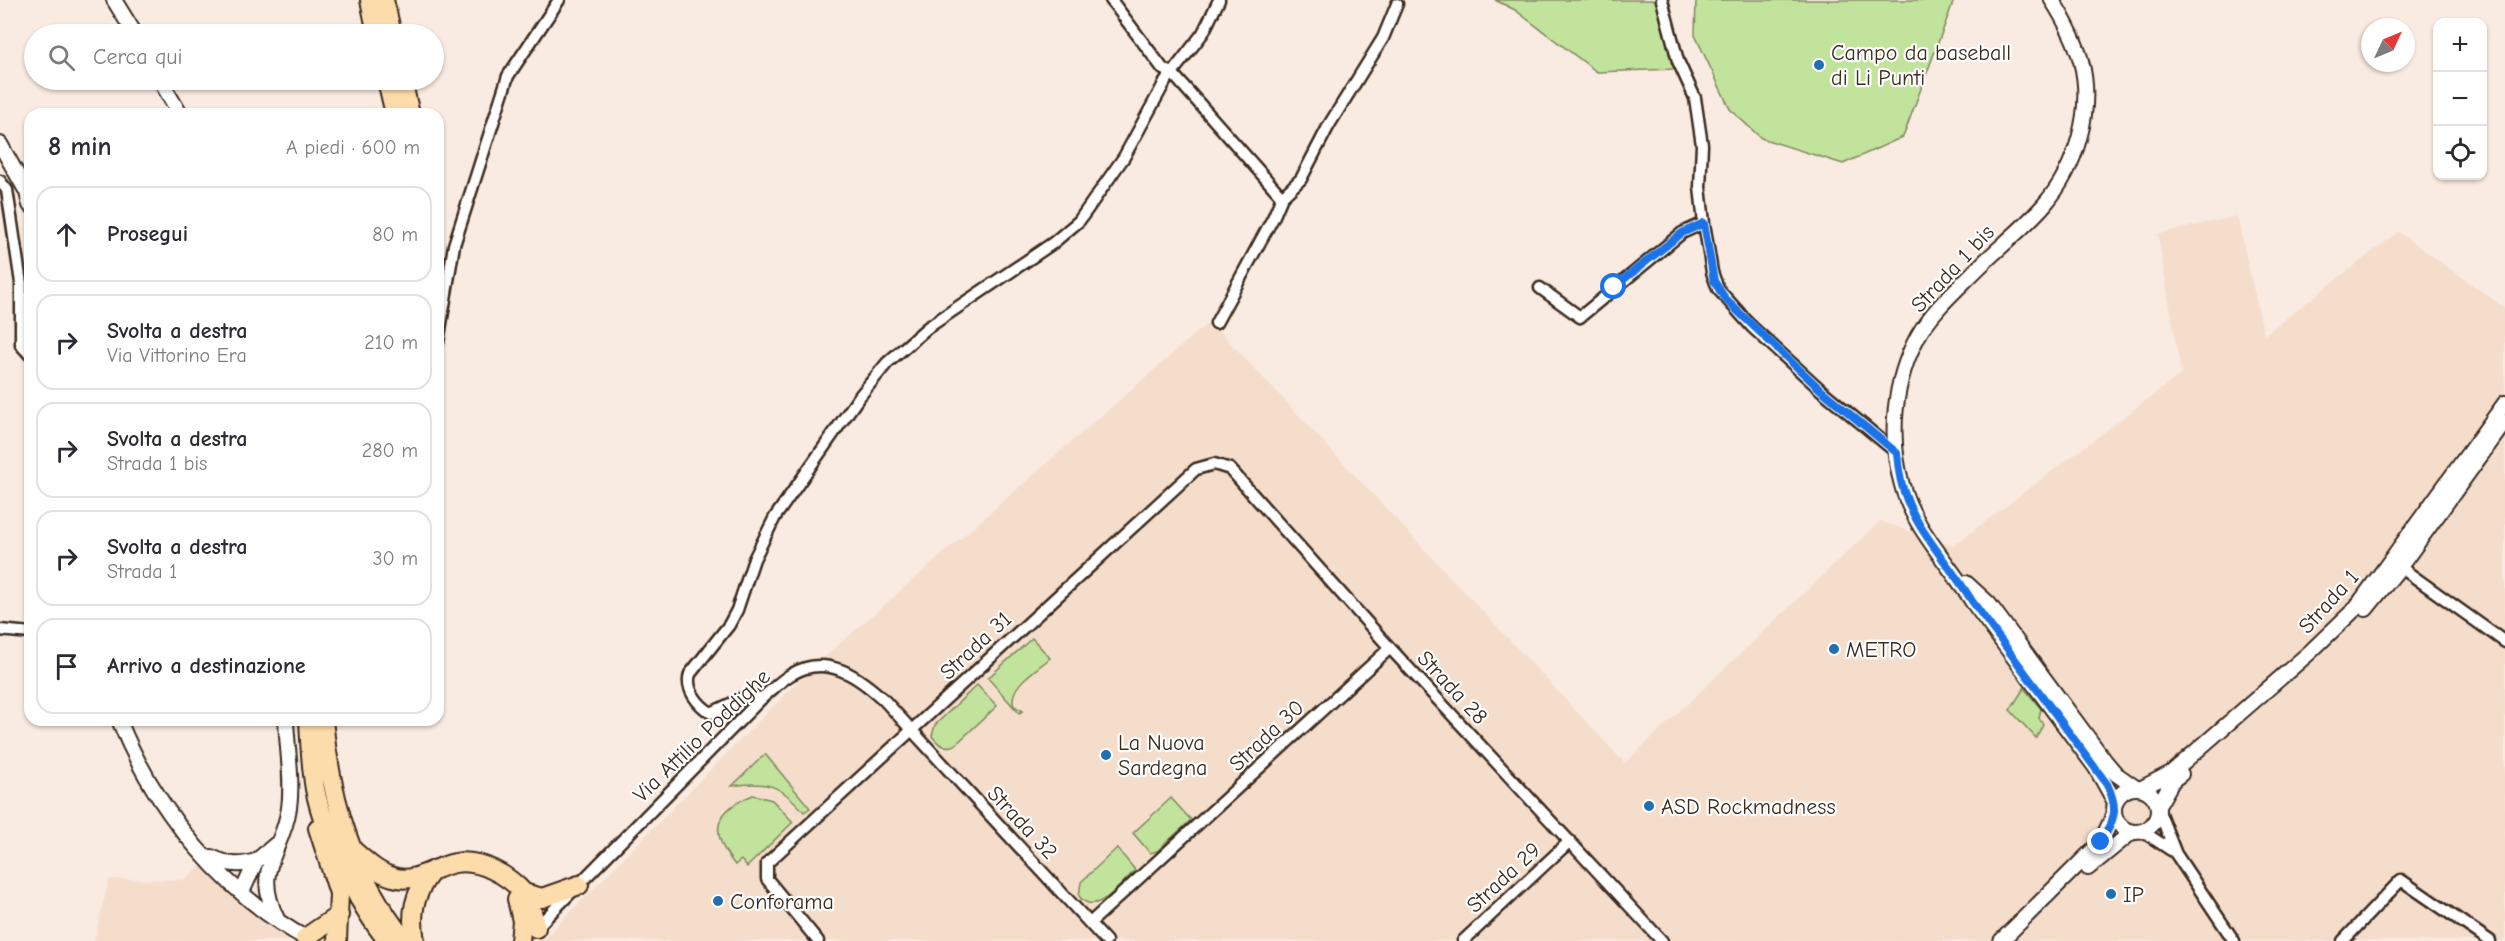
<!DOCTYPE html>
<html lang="it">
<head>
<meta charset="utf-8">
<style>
	:root { --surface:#fff; --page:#f2f2f3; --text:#2b2b33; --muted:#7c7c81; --line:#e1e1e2 }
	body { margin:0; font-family:"Comic Neue",sans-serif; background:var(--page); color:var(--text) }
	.controls { position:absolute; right:18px; top:18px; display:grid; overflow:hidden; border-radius:12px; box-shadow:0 2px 4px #0004 }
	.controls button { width:54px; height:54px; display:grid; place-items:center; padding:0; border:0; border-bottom:2px solid var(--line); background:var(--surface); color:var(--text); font:30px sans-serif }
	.compass { position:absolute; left:2361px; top:18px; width:54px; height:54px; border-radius:50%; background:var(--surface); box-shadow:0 2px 4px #0004; rotate:46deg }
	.stop { position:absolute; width:18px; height:18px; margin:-14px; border:4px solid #1a73e8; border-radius:50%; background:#fff }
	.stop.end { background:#1a73e8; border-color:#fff; box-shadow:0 2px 6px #0008 }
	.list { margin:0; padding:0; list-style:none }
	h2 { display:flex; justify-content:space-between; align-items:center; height:78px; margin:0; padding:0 24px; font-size:26px }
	h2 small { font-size:20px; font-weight:400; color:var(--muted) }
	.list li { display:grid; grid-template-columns:39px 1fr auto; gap:18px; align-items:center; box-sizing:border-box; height:96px; margin:0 12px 12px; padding:0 12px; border:2px solid var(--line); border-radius:18px }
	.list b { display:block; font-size:22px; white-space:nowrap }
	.list p { margin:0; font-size:20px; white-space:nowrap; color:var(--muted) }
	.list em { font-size:20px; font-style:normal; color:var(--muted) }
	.icon { flex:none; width:33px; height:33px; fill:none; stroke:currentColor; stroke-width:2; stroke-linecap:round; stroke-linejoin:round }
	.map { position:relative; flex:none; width:2505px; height:941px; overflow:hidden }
	.search { position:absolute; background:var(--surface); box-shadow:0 2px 4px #0004; left:24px; top:24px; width:420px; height:66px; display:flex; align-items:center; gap:15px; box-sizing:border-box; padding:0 21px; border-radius:33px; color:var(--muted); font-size:22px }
	.panel { position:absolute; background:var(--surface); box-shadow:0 2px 4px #0004; left:24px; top:108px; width:420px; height:618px; border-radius:18px }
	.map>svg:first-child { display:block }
	.built { fill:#f5ddcc }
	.green { fill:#c1e39c; stroke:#7e865d; stroke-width:1.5 }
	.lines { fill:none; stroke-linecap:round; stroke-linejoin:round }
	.street-casing { stroke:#3b2a1e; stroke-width:15 }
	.secondary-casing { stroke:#3b2a1e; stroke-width:18 }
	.highway-casing { stroke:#3b2a1e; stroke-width:22 }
	.street { stroke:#fff; stroke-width:10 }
	.secondary { stroke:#fff; stroke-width:14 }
	.highway { stroke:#fddcac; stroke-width:18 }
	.route { stroke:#1a73e8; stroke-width:8 }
	.poi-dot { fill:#1f6fb2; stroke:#fff; stroke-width:2 }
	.labels { text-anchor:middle; stroke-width:4.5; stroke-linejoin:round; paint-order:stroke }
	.poi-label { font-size:22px; fill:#3b2a1e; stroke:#fff; text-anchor:start }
	.street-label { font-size:22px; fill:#3b2a1e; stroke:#fff }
</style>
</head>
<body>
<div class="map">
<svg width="2505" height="941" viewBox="0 0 2505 941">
	<rect width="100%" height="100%" fill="#f9ebe1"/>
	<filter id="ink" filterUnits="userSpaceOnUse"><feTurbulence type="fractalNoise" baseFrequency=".0167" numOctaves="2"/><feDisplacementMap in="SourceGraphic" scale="12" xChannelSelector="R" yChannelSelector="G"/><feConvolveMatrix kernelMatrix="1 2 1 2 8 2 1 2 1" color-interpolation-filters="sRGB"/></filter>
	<g filter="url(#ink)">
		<path class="built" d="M 2237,216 L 2264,335 L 2398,232 L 2505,308 L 2505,941 L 542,941 L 805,674 L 1210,321 L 1625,763 L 1880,521 L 1953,546 L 2181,374 L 2158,234 Z
			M 204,864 L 243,901 L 295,941 L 94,941 L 109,879 L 183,880 Z"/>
		<path class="green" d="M 1495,0 L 1663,0 L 1674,69 L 1597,72 L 1515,10 Z
			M 1696,0 L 1954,0 L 1903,137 L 1843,164 L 1761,138 L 1730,109 L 1695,35 Z
			M 1032,638 L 1050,658 C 1037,670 1007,686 1014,706 L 1023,711 L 1019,713 L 988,678 Z
			M 977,685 L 997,706 L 955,745 C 945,749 938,745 932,736 L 935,725 Z
			M 2024,688 L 2041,709 L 2039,718 L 2043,725 L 2036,738 L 2010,710 Z
			M 765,754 L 810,808 L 804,812 C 781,785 766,780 732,786 Z
			M 753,795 L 772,800 L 793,822 L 747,867 L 741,860 L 735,865 C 709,833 713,811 753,795 Z
			M 1171,798 L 1191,820 L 1157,851 L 1150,853 L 1133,833 Z
			M 1117,848 L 1135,870 C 1122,883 1095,919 1079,896 L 1081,882 Z"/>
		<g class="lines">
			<defs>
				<path id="street" d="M 1111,0 L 1163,69 L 1173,74 L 1282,197
					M 1662,0 L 1678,61 L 1695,98 L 1702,145 L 1700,187 L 1704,223 L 1712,272 L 1718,289 L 1752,327 L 1821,390 L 1897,453
					M 0,181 L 7,190 L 21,283 L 21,345 L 30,355
					M 1540,288 L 1580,317 L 1682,233 L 1704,223
					M 1216,323 L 1273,218 L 1282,197 L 1301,179 L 1329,125 L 1383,38 L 1397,4
					M 438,342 L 454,245 L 508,76 L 559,0
					M 2396,564 L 2505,642
					M 0,630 L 30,633
					M 762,698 L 745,697 L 711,713 C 698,705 685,689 690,674 L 729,625 L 737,610 L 754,559 L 775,517 L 859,397 L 887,363 L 927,328 L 1053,243 L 1079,221 L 1124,157 L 1165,82 L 1203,33 L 1219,0
					M 2159,811 L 2176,854 L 2234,941
					M 2142,831 L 2171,850
					M 1090,923 L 1390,648
					M 536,928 L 762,698 C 772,690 781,680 792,674 C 827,653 859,677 884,700 L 1106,941
					M 818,941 L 767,879 L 767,863 L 1196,469 L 1214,464 L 1230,469 L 1390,648 L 1662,941
					M 1463,941 L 1570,841
					M 2343,941 L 2401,880 L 2490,941"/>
				<path id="secondary" d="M 114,0 L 135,34
					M 2052,0 C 2064,19 2075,39 2081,61 C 2094,110 2076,168 2044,205 C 2023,229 1997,249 1975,271 C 1955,291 1932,311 1918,336 C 1894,380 1888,436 1902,485 C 1913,528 1950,564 1972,601 L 2096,768 L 2115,802
					M 160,80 L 180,114
					M 0,144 L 27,192 L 30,205
					M 1966,583 L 1989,604 L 2105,761 L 2116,774 L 2136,788
					M 2366,609 L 2400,567 L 2505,422
					M 119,720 C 155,810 224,895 311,941
					M2114 810a22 22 0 1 1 44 0a22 22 0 1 1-44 0Z
					M 2142,788 L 2171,773 L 2309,653 L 2355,609 L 2505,403
					M 2158,806 L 2173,780 L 2181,774
					M 211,857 C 227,864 238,867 256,861
					M 2088,868 L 2132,832
					M 242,892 L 256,861 L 276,844
					M 277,919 C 252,867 282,855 289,808 C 293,780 287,748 286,720
					M 2001,941 L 2101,842 L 2114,814"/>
				<path id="highway" d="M 370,0 L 377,34
					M 384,0 L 392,34
					M 387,80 L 395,114
					M 402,80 L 410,114
					M 309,720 C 310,743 311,766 315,789 C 324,834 358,905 388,941
					M 323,720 C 331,802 353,876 405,941
					M 318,828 L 339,893 L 337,941
					M 355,852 C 367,862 378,873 393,877 C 415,884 434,867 455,863 C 480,859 508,875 524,893 C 531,902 533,917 536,928
					M 523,893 L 542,898 L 579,885
					M 517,899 L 522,921 L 520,941
					M 305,938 L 339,915
					M 415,941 C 410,913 414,894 431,872"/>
			</defs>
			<use href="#street" class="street-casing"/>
			<use href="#secondary" class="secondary-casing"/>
			<use href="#highway" class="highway-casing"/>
			<use href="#street" class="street"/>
			<use href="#secondary" class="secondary"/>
			<use href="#highway" class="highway"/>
		</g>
	</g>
	<g class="lines" filter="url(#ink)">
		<path class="route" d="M 1614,287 L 1682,233 L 1704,223 L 1714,281 L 1726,300 L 1821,390 L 1897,453 C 1898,463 1899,475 1902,485 C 1913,528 1950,564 1972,601 L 2107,784 C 2119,810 2115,818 2101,842"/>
	</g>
	<g class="poi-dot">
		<circle cx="1819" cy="65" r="6"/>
		<circle cx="1834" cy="649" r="6"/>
		<circle cx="1106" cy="755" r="6"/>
		<circle cx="1649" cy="806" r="6"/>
		<circle cx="2111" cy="894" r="6"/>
		<circle cx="718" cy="901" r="6"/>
	</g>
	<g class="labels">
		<g class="poi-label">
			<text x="1831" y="60">Campo da baseball<tspan x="1831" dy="25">di Li Punti</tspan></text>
			<text x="1846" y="657">METRO</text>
			<text x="1118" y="750">La Nuova<tspan x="1118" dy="25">Sardegna</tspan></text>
			<text x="1661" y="814">ASD Rockmadness</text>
			<text x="2123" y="902">IP</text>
			<text x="730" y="909">Conforama</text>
		</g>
		<g class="street-label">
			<text transform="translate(1952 268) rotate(-47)" y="8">Strada 1 bis</text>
			<text transform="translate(2328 601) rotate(-48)" y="8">Strada 1</text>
			<text transform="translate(975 645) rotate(-43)" y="8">Strada 31</text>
			<text transform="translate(1453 687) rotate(47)" y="8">Strada 28</text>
			<text transform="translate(701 735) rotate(-44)" y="8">Via Attilio Poddighe</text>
			<text transform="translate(1266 735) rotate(-43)" y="8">Strada 30</text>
			<text transform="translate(1023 822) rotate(47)" y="8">Strada 32</text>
			<text transform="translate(1503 877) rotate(-43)" y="8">Strada 29</text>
		</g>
	</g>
</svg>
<div class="controls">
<button>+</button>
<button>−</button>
<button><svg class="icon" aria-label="locate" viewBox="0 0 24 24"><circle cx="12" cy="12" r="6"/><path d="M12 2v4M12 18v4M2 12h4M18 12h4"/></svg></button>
</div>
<svg class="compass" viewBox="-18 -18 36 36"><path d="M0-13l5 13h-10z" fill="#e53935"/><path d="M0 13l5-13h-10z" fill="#7c7c81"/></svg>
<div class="stop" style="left:1614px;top:287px"></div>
<div class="stop end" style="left:2101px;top:842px"></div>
<div class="search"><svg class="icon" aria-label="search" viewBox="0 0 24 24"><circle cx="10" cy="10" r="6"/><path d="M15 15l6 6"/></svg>Cerca qui</div>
<section class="panel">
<h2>8 min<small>A piedi · 600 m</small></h2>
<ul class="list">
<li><svg class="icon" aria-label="ahead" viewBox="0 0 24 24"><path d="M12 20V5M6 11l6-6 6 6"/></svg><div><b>Prosegui</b></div><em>80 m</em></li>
<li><svg class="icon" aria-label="right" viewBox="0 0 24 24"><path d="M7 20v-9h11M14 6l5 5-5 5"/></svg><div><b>Svolta a destra</b><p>Via Vittorino Era</p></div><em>210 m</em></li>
<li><svg class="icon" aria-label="right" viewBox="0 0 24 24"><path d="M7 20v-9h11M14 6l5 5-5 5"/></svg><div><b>Svolta a destra</b><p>Strada 1 bis</p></div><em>280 m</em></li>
<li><svg class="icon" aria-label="right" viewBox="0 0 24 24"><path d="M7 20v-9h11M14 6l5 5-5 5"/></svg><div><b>Svolta a destra</b><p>Strada 1</p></div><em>30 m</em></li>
<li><svg class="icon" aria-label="arrive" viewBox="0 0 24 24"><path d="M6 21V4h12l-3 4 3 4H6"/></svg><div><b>Arrivo a destinazione</b></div></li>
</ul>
</section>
</div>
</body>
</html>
